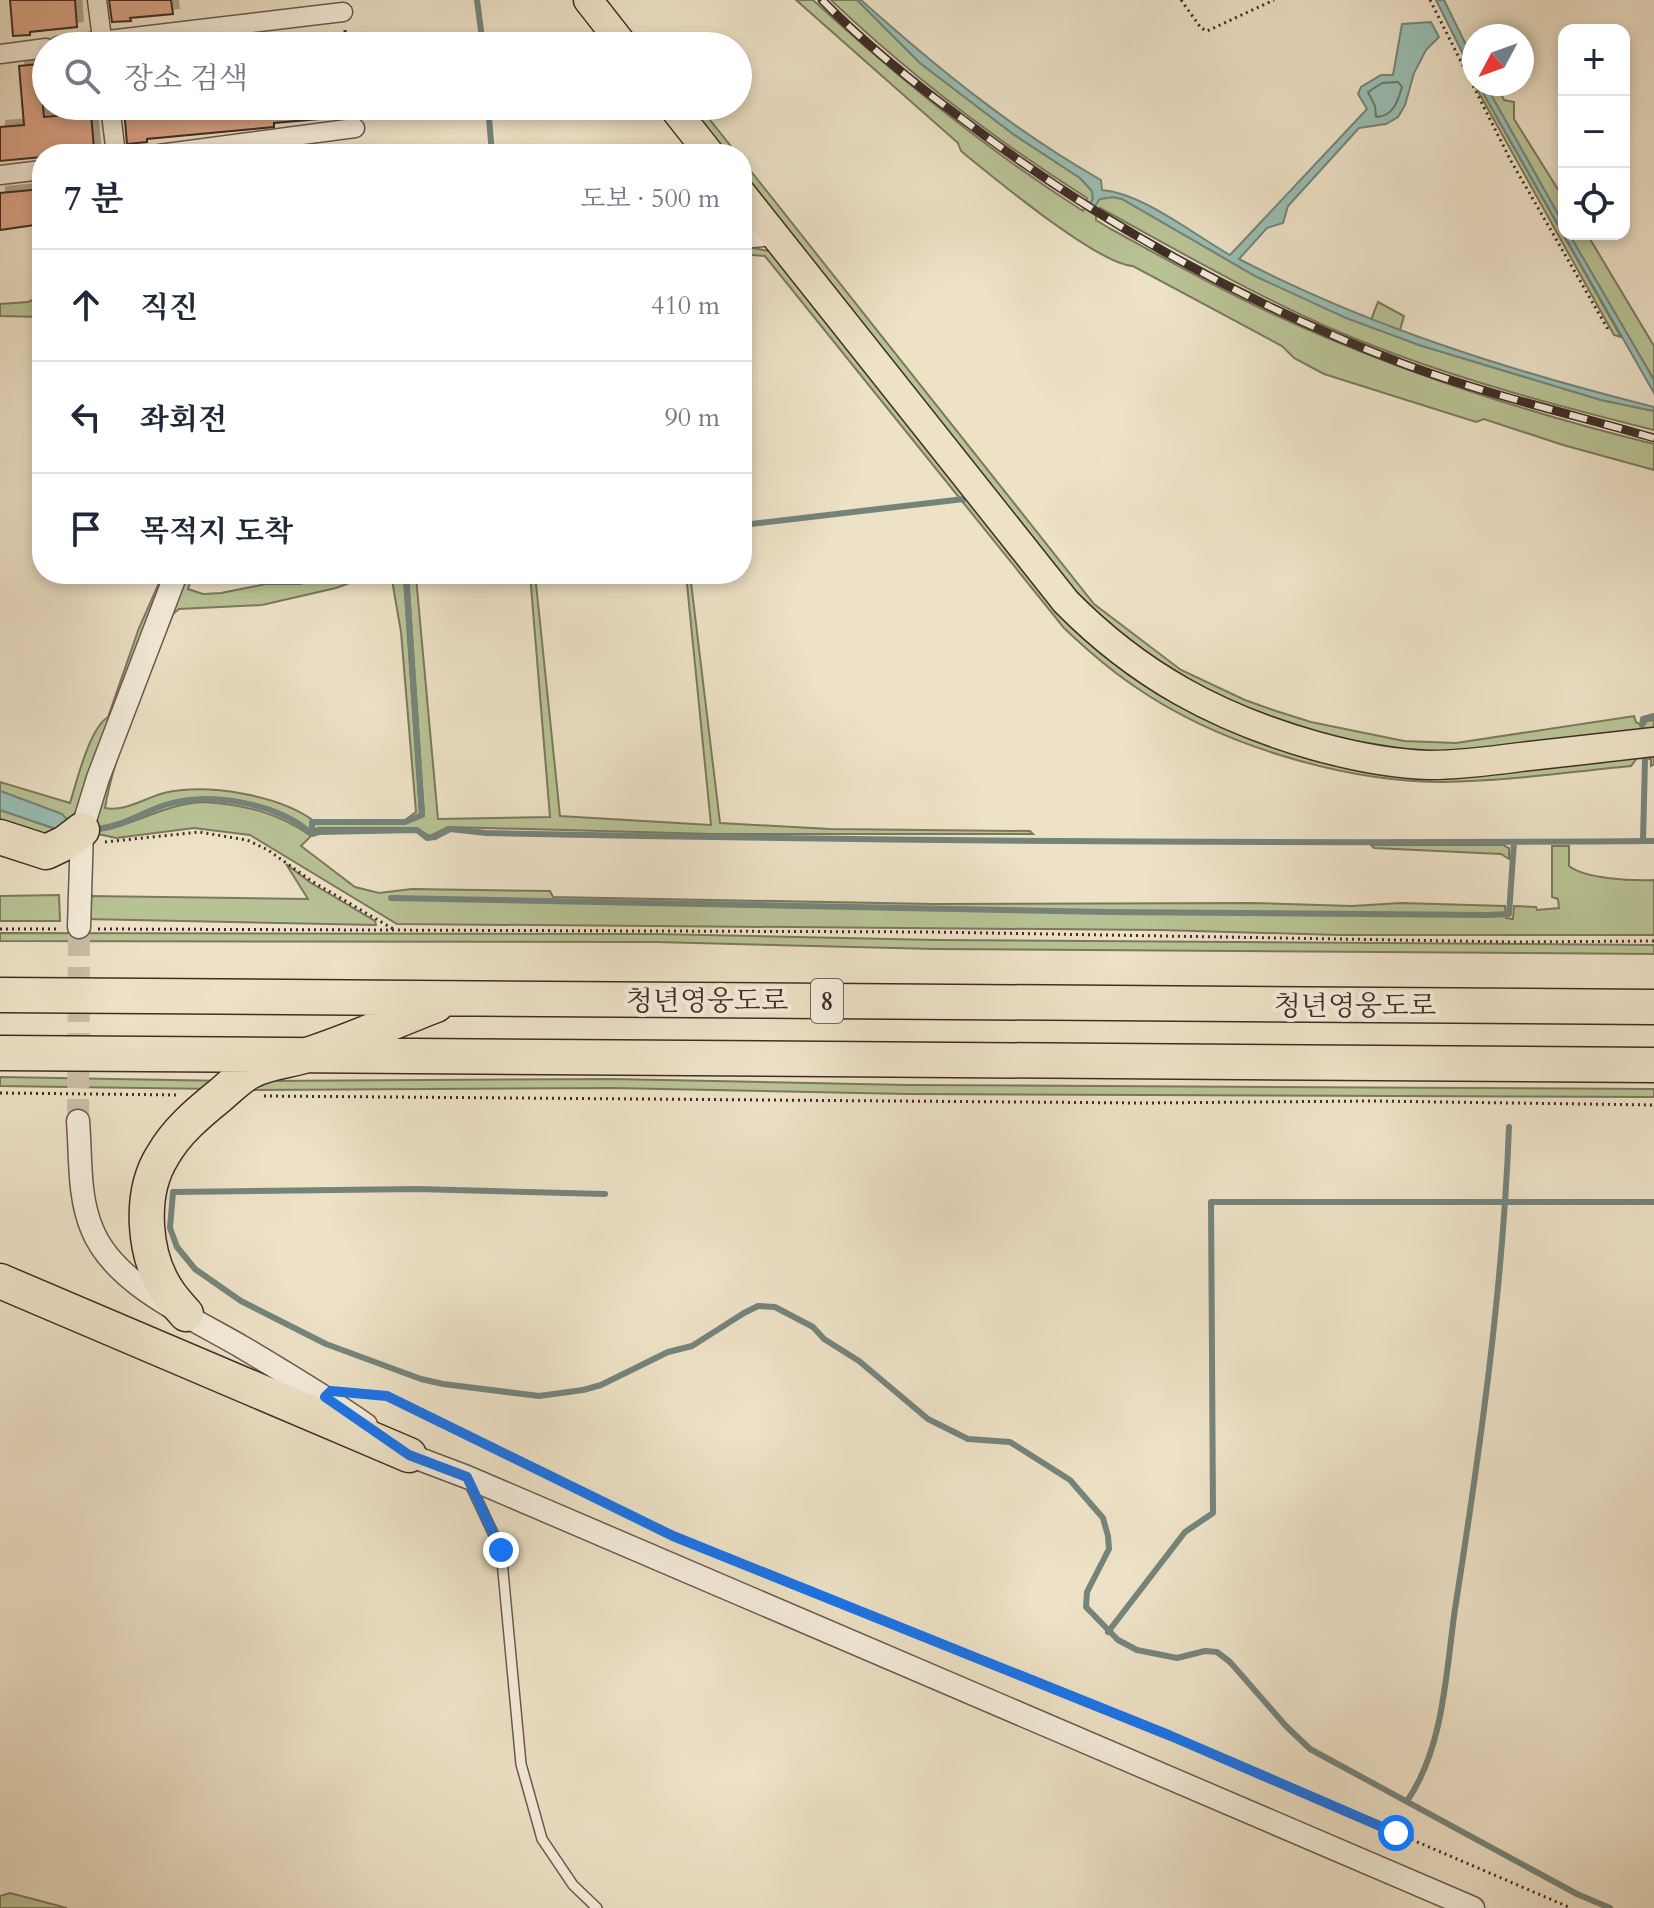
<!DOCTYPE html>
<html lang="ko">
<head>
<meta charset="utf-8">
<style>
	:root { --surface:#fff; --page:#f2f2f3; --text:#1f2937; --muted:#747a83; --line:#e0e1e3 }
	body { margin:0; font-family:Cardo,"Noto Serif KR",serif; background:var(--page); color:var(--text) }
	.controls { position:absolute; right:24px; top:24px; display:grid; overflow:hidden; border-radius:16px; box-shadow:0 4px 12px #0003 }
	.controls button { width:72px; height:72px; display:grid; place-items:center; padding:0; border:0; border-bottom:2px solid var(--line); background:var(--surface); color:var(--text); font:40px sans-serif }
	.compass { position:absolute; left:1462px; top:24px; width:72px; height:72px; border-radius:50%; background:var(--surface); box-shadow:0 4px 12px #0003; rotate:229deg }
	.stop { position:absolute; width:24px; height:24px; margin:-18px; border:6px solid #1a73e8; border-radius:50%; background:#fff }
	.stop.end { background:#1a73e8; border-color:#fff; box-shadow:0 2px 8px #0008 }
	.list { margin:0; padding:0; list-style:none }
	h2 { display:flex; justify-content:space-between; align-items:center; height:104px; margin:0; padding:0 32px; font-size:34px }
	h2 small { font-size:26px; font-weight:400; color:var(--muted) }
	.list li { display:grid; grid-template-columns:52px 1fr auto; gap:24px; align-items:center; box-sizing:border-box; height:112px; padding:0 32px; border-top:2px solid var(--line) }
	.list b { display:block; font-size:30px; white-space:nowrap }
	.list em { font-size:26px; font-style:normal; color:var(--muted) }
	.icon { flex:none; width:44px; height:44px; fill:none; stroke:currentColor; stroke-width:2; stroke-linecap:round; stroke-linejoin:round }
	.map { position:relative; flex:none; width:1654px; height:1908px; overflow:hidden }
	.search { position:absolute; background:var(--surface); box-shadow:0 4px 12px #0003; left:32px; top:32px; width:720px; height:88px; display:flex; align-items:center; gap:20px; box-sizing:border-box; padding:0 28px; border-radius:44px; color:var(--muted); font-size:30px }
	.panel { position:absolute; background:var(--surface); box-shadow:0 4px 12px #0003; left:32px; top:144px; width:720px; height:440px; border-radius:32px }
	.map>svg:first-child { display:block }
	.green { fill:#b8c395; stroke:#7c785e; stroke-width:2 }
	.water { fill:#99beb3; stroke:#75847b; stroke-width:2 }
	.lines { fill:none; stroke-linecap:round; stroke-linejoin:round }
	.shore { stroke:#6c766c; stroke-width:2 }
	.stream { stroke:#75847b; stroke-width:6 }
	.building { fill:#dba387; stroke:#3f2d26; stroke-width:2; filter:url(#shadow) }
	.tertiary-tunnel { stroke:#cabda6; stroke-width:22; stroke-dasharray:22 11; stroke-linecap:butt }
	.service-casing { stroke:#6a5a4e; stroke-width:12 }
	.minor-casing { stroke:#6a5a4e; stroke-width:21 }
	.tertiary-casing { stroke:#6a5a4e; stroke-width:25 }
	.primary-casing { stroke:#3f2d26; stroke-width:31 }
	.motorway-casing { stroke:#3f2d26; stroke-width:37 }
	.path { stroke:#3f2d26; stroke-width:3; stroke-dasharray:2 4; stroke-linecap:butt }
	.service { stroke:#f3ecda; stroke-width:9 }
	.minor { stroke:#f3ecda; stroke-width:18 }
	.tertiary { stroke:#f3ecda; stroke-width:22 }
	.primary { stroke:#ede1c6; stroke-width:28 }
	.motorway { stroke:#ede1c6; stroke-width:34 }
	.rail-casing { stroke:#3f2d26; stroke-width:9 }
	.rail { stroke:#f3ecda; stroke-width:6; stroke-dasharray:18; stroke-linecap:butt }
	.route { stroke:#1a73e8; stroke-width:10 }
	.labels { text-anchor:middle; stroke-width:8; stroke-linejoin:round; paint-order:stroke }
	.shield { fill:#f3ecda; stroke:#75665c; stroke-width:2 }
	.shield-label { font-size:26px; font-weight:bold; fill:#3f2d26 }
	.street-label { font-size:28px; fill:#3f2d26; stroke:#f3ecda }
</style>
</head>
<body>
<div class="map">
<svg width="1654" height="1908" viewBox="0 0 1654 1908">
	<defs>
		<filter id="shadow"><feDropShadow dx="6" dy="-6" stdDeviation="0" flood-color="#0004"/></filter>
	</defs>
	<rect width="100%" height="100%" fill="#ede1c6"/>
	<filter id="stains"><feTurbulence type="fractalNoise" baseFrequency=".0025" numOctaves="4"/><feColorMatrix values="0 0 0 0 .2 0 0 0 0 .09 0 0 0 0 .02 0 0 0 .5 -.17"/></filter>
	<radialGradient id="worn" r=".72"><stop offset=".6" stop-color="#630" stop-opacity="0"/><stop offset="1" stop-color="#630" stop-opacity=".3"/></radialGradient>
	<path class="green" d="M 796,0 L 813,0 C 898,78 986,149 1083,211 L 1087,198 C 995,140 910,75 831,0 L 857,0 L 920,63 L 1013,134 L 1080,178 L 1092,191 L 1093,198 L 1089,208 L 1092,210 L 1099,199 L 1113,197 L 1122,199 L 1257,277 L 1419,345 L 1601,400 L 1654,411 L 1654,430 C 1550,404 1444,376 1344,334 C 1260,298 1180,252 1100,208 L 1096,213 L 1096,220 L 1109,228 C 1164,258 1218,289 1275,315 C 1397,371 1524,412 1654,444 L 1654,470 L 1563,445 L 1484,419 L 1476,422 L 1324,374 L 1294,358 L 1282,346 L 1133,266 C 1097,264 993,177 961,151 L 958,143 Z
		M 1474,84 L 1478,84 L 1621,337 L 1614,335 Z
		M 1485,84 L 1497,84 L 1504,100 L 1514,102 L 1514,119 L 1564,199 L 1564,225 Z
		M 686,106 L 699,106 L 737,154 L 724,154 Z
		M 742,160 L 1094,604 L 1181,670 L 1245,700 L 1276,711 L 1311,722 L 1404,741 L 1456,743 L 1634,716 L 1636,722 L 1643,726 L 1647,721 L 1654,720 L 1654,732 L 1484,749 L 1423,752 L 1331,737 L 1251,710 L 1199,687 L 1120,636 L 1075,592 L 742,177 Z
		M 1569,234 L 1587,234 L 1654,346 L 1654,380 Z
		M 742,246 L 774,252 L 1061,611 L 1306,754 L 1654,750 L 1654,764 L 1651,766 L 1651,759 L 1637,758 L 1631,766 C 1569,772 1506,781 1444,782 C 1343,782 1217,744 1134,686 C 1109,669 1086,649 1064,628 L 765,256 L 742,254 Z
		M 35,299 L 42,299 L 42,317 L 0,316 L 0,304 L 28,302 Z
		M 1378,302 L 1404,316 L 1400,330 L 1403,333 L 1371,320 Z
		M 163,574 L 170,574 L 72,830 L 54,841 L 0,829 L 0,810 L 64,832 L 62,814 L 0,791 L 0,782 L 70,803 C 77,781 89,729 108,717 L 139,628 Z
		M 182,574 L 193,574 L 188,589 L 203,594 L 221,593 L 266,584 L 300,584 L 340,574 L 374,574 L 336,588 L 262,605 L 179,609 L 173,614 C 150,674 115,747 105,808 C 125,812 145,798 164,793 C 207,783 279,795 314,821 L 311,822 L 311,831 C 275,800 212,792 167,803 C 142,810 122,825 96,828 L 93,808 Z
		M 387,574 L 404,574 L 404,579 L 420,815 L 405,820 L 416,812 L 401,632 L 392,580 Z
		M 408,574 L 416,577 L 438,819 L 550,817 L 530,574 L 535,574 L 560,816 L 711,825 L 686,574 L 690,574 L 720,823 L 830,829 L 1030,831 L 1033,834 L 713,834 L 448,827 L 430,836 L 416,828 L 319,828 L 313,830 L 314,824 L 406,823 L 424,816 Z
		M 204,802 C 245,805 277,812 311,836 L 301,846 L 355,887 L 379,893 L 412,889 L 550,891 L 553,897 L 933,904 L 1251,903 L 1352,906 L 1401,903 L 1505,906 L 1506,918 L 1513,919 L 1514,906 L 1536,907 L 1537,910 L 1559,908 L 1558,899 L 1552,897 L 1552,846 L 1569,846 L 1569,866 C 1586,879 1632,881 1654,880 L 1654,935 L 1339,935 L 1160,930 L 397,924 L 250,835 L 194,828 L 116,838 L 89,832 C 130,829 163,803 204,802 Z
		M 1371,845 L 1503,845 L 1509,848 L 1509,859 L 1501,854 L 1374,848 Z
		M 286,864 L 311,883 L 375,921 L 376,925 L 85,919 L 88,896 L 308,899 Z
		M 59,895 L 60,921 L 0,921 L 0,896 Z
		M 0,933 L 656,934 L 936,940 L 1654,945 L 1654,954 L 935,949 L 656,942 L 0,941 Z
		M 0,1077 L 227,1081 L 214,1089 L 0,1086 Z
		M 611,1079 L 907,1085 L 1654,1089 L 1654,1097 L 907,1094 L 611,1088 L 241,1090 L 260,1081 Z
		M 10,1893 L 67,1908 L 0,1908 L 0,1896 Z"/>
	<path class="water" d="M 857,0 L 861,0 C 936,67 1013,130 1101,180 L 1102,190 C 1144,194 1193,234 1230,255 L 1367,109 L 1358,94 L 1361,87 L 1381,75 L 1393,75 L 1402,24 L 1431,22 L 1439,37 L 1426,50 L 1414,73 L 1405,105 L 1398,117 L 1386,124 L 1359,128 L 1288,206 L 1283,223 L 1267,228 L 1239,259 C 1370,327 1511,371 1654,407 L 1654,411 L 1601,400 L 1419,345 L 1346,318 L 1257,277 L 1122,199 L 1113,197 L 1100,199 L 1091,211 L 1088,209 L 1093,198 L 1092,191 L 1080,178 L 1013,134 L 920,63 Z
		M 1436,0 L 1444,0 L 1474,61 L 1474,76 Z
		M 1478,84 L 1485,84 L 1564,225 L 1564,234 L 1569,234 L 1654,380 L 1654,393 Z
		M 0,791 L 62,814 L 67,819 L 65,832 L 0,810 Z"/>
	<g class="lines">
		<path class="shore" d="M 1398,82 L 1402,87 C 1398,101 1393,117 1376,117 L 1375,106 L 1368,92 L 1382,83 Z"/>
		<path class="stream" d="M 477,0 L 483,46
			M 488,106 L 492,154
			M 742,525 L 964,499
			M 1642,725 L 1643,719 L 1654,716
			M 96,829 C 122,827 141,813 165,805 C 211,791 276,803 312,834 L 319,832 L 417,830 L 427,838 L 435,837 L 450,829 L 486,833 C 875,841 1265,844 1654,841
			M 312,834 L 312,822 L 405,822 L 422,815 L 406,574
			M 1643,841 L 1645,760
			M 391,898 L 1108,912 L 1488,915 L 1509,914 L 1514,842
			M 605,1194 L 417,1189 L 173,1192 L 170,1228 L 177,1247 L 195,1269 L 241,1301 L 326,1344 L 421,1379 L 443,1384 L 539,1396 L 583,1390 L 601,1385 L 668,1352 L 692,1346 L 744,1313 L 758,1306 L 775,1307 L 813,1327 L 824,1339 L 859,1361 L 928,1419 L 968,1439 L 1010,1442 L 1070,1480 L 1103,1518 L 1108,1536 L 1109,1549 L 1087,1592 L 1086,1607 L 1118,1640 L 1137,1650 L 1177,1658 L 1205,1651 L 1217,1652 L 1230,1662 L 1286,1726 L 1310,1749 L 1577,1894 L 1610,1908
			M 1108,1632 L 1185,1532 L 1213,1513 L 1211,1202 L 1654,1202
			M 1407,1801 C 1444,1748 1446,1671 1455,1609 C 1480,1450 1503,1288 1509,1127"/>
	</g>
	<path class="building" d="M 10,0 L 75,0 L 77,27 L 30,32 L 30,35 L 13,36 Z
		M 109,0 L 171,0 L 173,14 L 130,18 L 131,21 L 112,22 Z
		M 39,64 L 44,117 L 91,113 L 94,149 L 51,152 L 42,154 L 42,157 L 0,161 L 0,127 L 24,125 L 19,66 Z
		M 147,106 L 342,106 L 342,117 L 274,123 L 274,127 L 147,139 L 147,142 L 127,144 L 124,108 Z
		M 42,189 L 42,224 L 0,230 L 0,193 Z"/>
	<g class="lines">
		<path class="tertiary-tunnel" d="M 78,1121 L 79,927"/>
		<defs>
			<path id="service" d="M 469,1482 L 501,1550 L 521,1764 L 542,1839 L 573,1885 L 597,1908"/>
			<path id="minor" d="M 97,0 L 103,46
				M 58,46 L 343,12
				M 0,54 L 46,48
				M 110,106 L 116,154
				M 159,154 L 355,128
				M 0,175 L 42,170"/>
			<path id="tertiary" d="M 742,237 L 773,234
				M 79,927 L 82,830 L 98,778 L 176,574
				M 78,1121 C 81,1157 78,1196 92,1229 C 114,1285 193,1318 242,1347 C 284,1372 326,1397 366,1425
				M 401,1449 L 409,1455 L 467,1477 L 1473,1908"/>
			<path id="primary" d="M 588,0 L 624,46
				M 672,106 L 710,154
				M 742,194 L 1066,602 C 1138,675 1217,718 1316,746 C 1352,756 1391,764 1430,765 C 1460,765 1491,761 1521,757 C 1565,752 1610,747 1654,742"/>
			<path id="motorway" d="M 0,837 L 46,852 L 65,843 L 82,830
				M 0,995 L 1654,1007
				M 0,1053 L 1654,1065
				M 0,1281 L 409,1455
				M 186,1314 C 181,1308 175,1302 170,1295 C 143,1258 138,1194 163,1155 C 176,1132 197,1114 218,1097 C 228,1089 239,1077 251,1071 C 270,1061 291,1061 310,1054 C 353,1040 394,1021 436,1005"/>
		</defs>
		<use href="#service" class="service-casing"/>
		<use href="#minor" class="minor-casing"/>
		<use href="#tertiary" class="tertiary-casing"/>
		<use href="#primary" class="primary-casing"/>
		<use href="#motorway" class="motorway-casing"/>
		<path class="path" d="M 1181,0 L 1201,28 L 1207,31 L 1274,0
			M 1430,0 L 1511,161 L 1609,331
			M 345,30 L 346,46
			M 105,842 L 199,832 L 247,840 L 268,850 L 313,882 L 395,930
			M 0,929 L 58,929
			M 98,929 L 931,932 L 1513,942 L 1654,941
			M 0,1093 L 180,1095
			M 264,1096 L 1143,1103 L 1372,1101 L 1654,1105
			M 358,1393 L 387,1396 L 673,1536 L 1171,1736 L 1571,1908"/>
		<use href="#service" class="service"/>
		<use href="#minor" class="minor"/>
		<use href="#tertiary" class="tertiary"/>
		<use href="#primary" class="primary"/>
		<use href="#motorway" class="motorway"/>
		<defs>
			<path id="rail" d="M 822,0 C 866,45 915,84 965,121 C 1100,223 1246,304 1404,364 C 1485,394 1571,414 1654,438"/>
		</defs>
		<use href="#rail" class="rail-casing"/>
		<use href="#rail" class="rail"/>
	</g>
	<g class="lines">
		<path class="route" d="M 501,1550 L 467,1477 L 409,1455 L 325,1397 L 331,1391 L 387,1396 L 673,1536 L 1171,1736 L 1396,1833"/>
	</g>
	<g class="labels">
		<rect class="shield" x="811" y="979" width="32" height="44" rx="6"/>
		<g class="shield-label">
			<text x="827" y="1010">8</text>
		</g>
		<g class="street-label">
			<text x="707" y="1010">청년영웅도로</text>
			<text x="1355" y="1015">청년영웅도로</text>
		</g>
	</g>
	<rect width="100%" height="100%" filter="url(#stains)"/>
	<rect width="100%" height="100%" fill="url(#worn)"/>
</svg>
<div class="controls">
<button>+</button>
<button>−</button>
<button><svg class="icon" aria-label="locate" viewBox="0 0 24 24"><circle cx="12" cy="12" r="6"/><path d="M12 2v4M12 18v4M2 12h4M18 12h4"/></svg></button>
</div>
<svg class="compass" viewBox="-18 -18 36 36"><path d="M0-13l5 13h-10z" fill="#e53935"/><path d="M0 13l5-13h-10z" fill="#747a83"/></svg>
<div class="stop" style="left:1396px;top:1833px"></div>
<div class="stop end" style="left:501px;top:1550px"></div>
<div class="search"><svg class="icon" aria-label="search" viewBox="0 0 24 24"><circle cx="10" cy="10" r="6"/><path d="M15 15l6 6"/></svg>장소 검색</div>
<section class="panel">
<h2>7 분<small>도보 · 500 m</small></h2>
<ul class="list">
<li><svg class="icon" aria-label="ahead" viewBox="0 0 24 24"><path d="M12 20V5M6 11l6-6 6 6"/></svg><div><b>직진</b></div><em>410 m</em></li>
<li><svg class="icon" aria-label="left" viewBox="0 0 24 24"><path d="M17 20v-9H6M10 6l-5 5 5 5"/></svg><div><b>좌회전</b></div><em>90 m</em></li>
<li><svg class="icon" aria-label="arrive" viewBox="0 0 24 24"><path d="M6 21V4h12l-3 4 3 4H6"/></svg><div><b>목적지 도착</b></div></li>
</ul>
</section>
</div>
</body>
</html>
